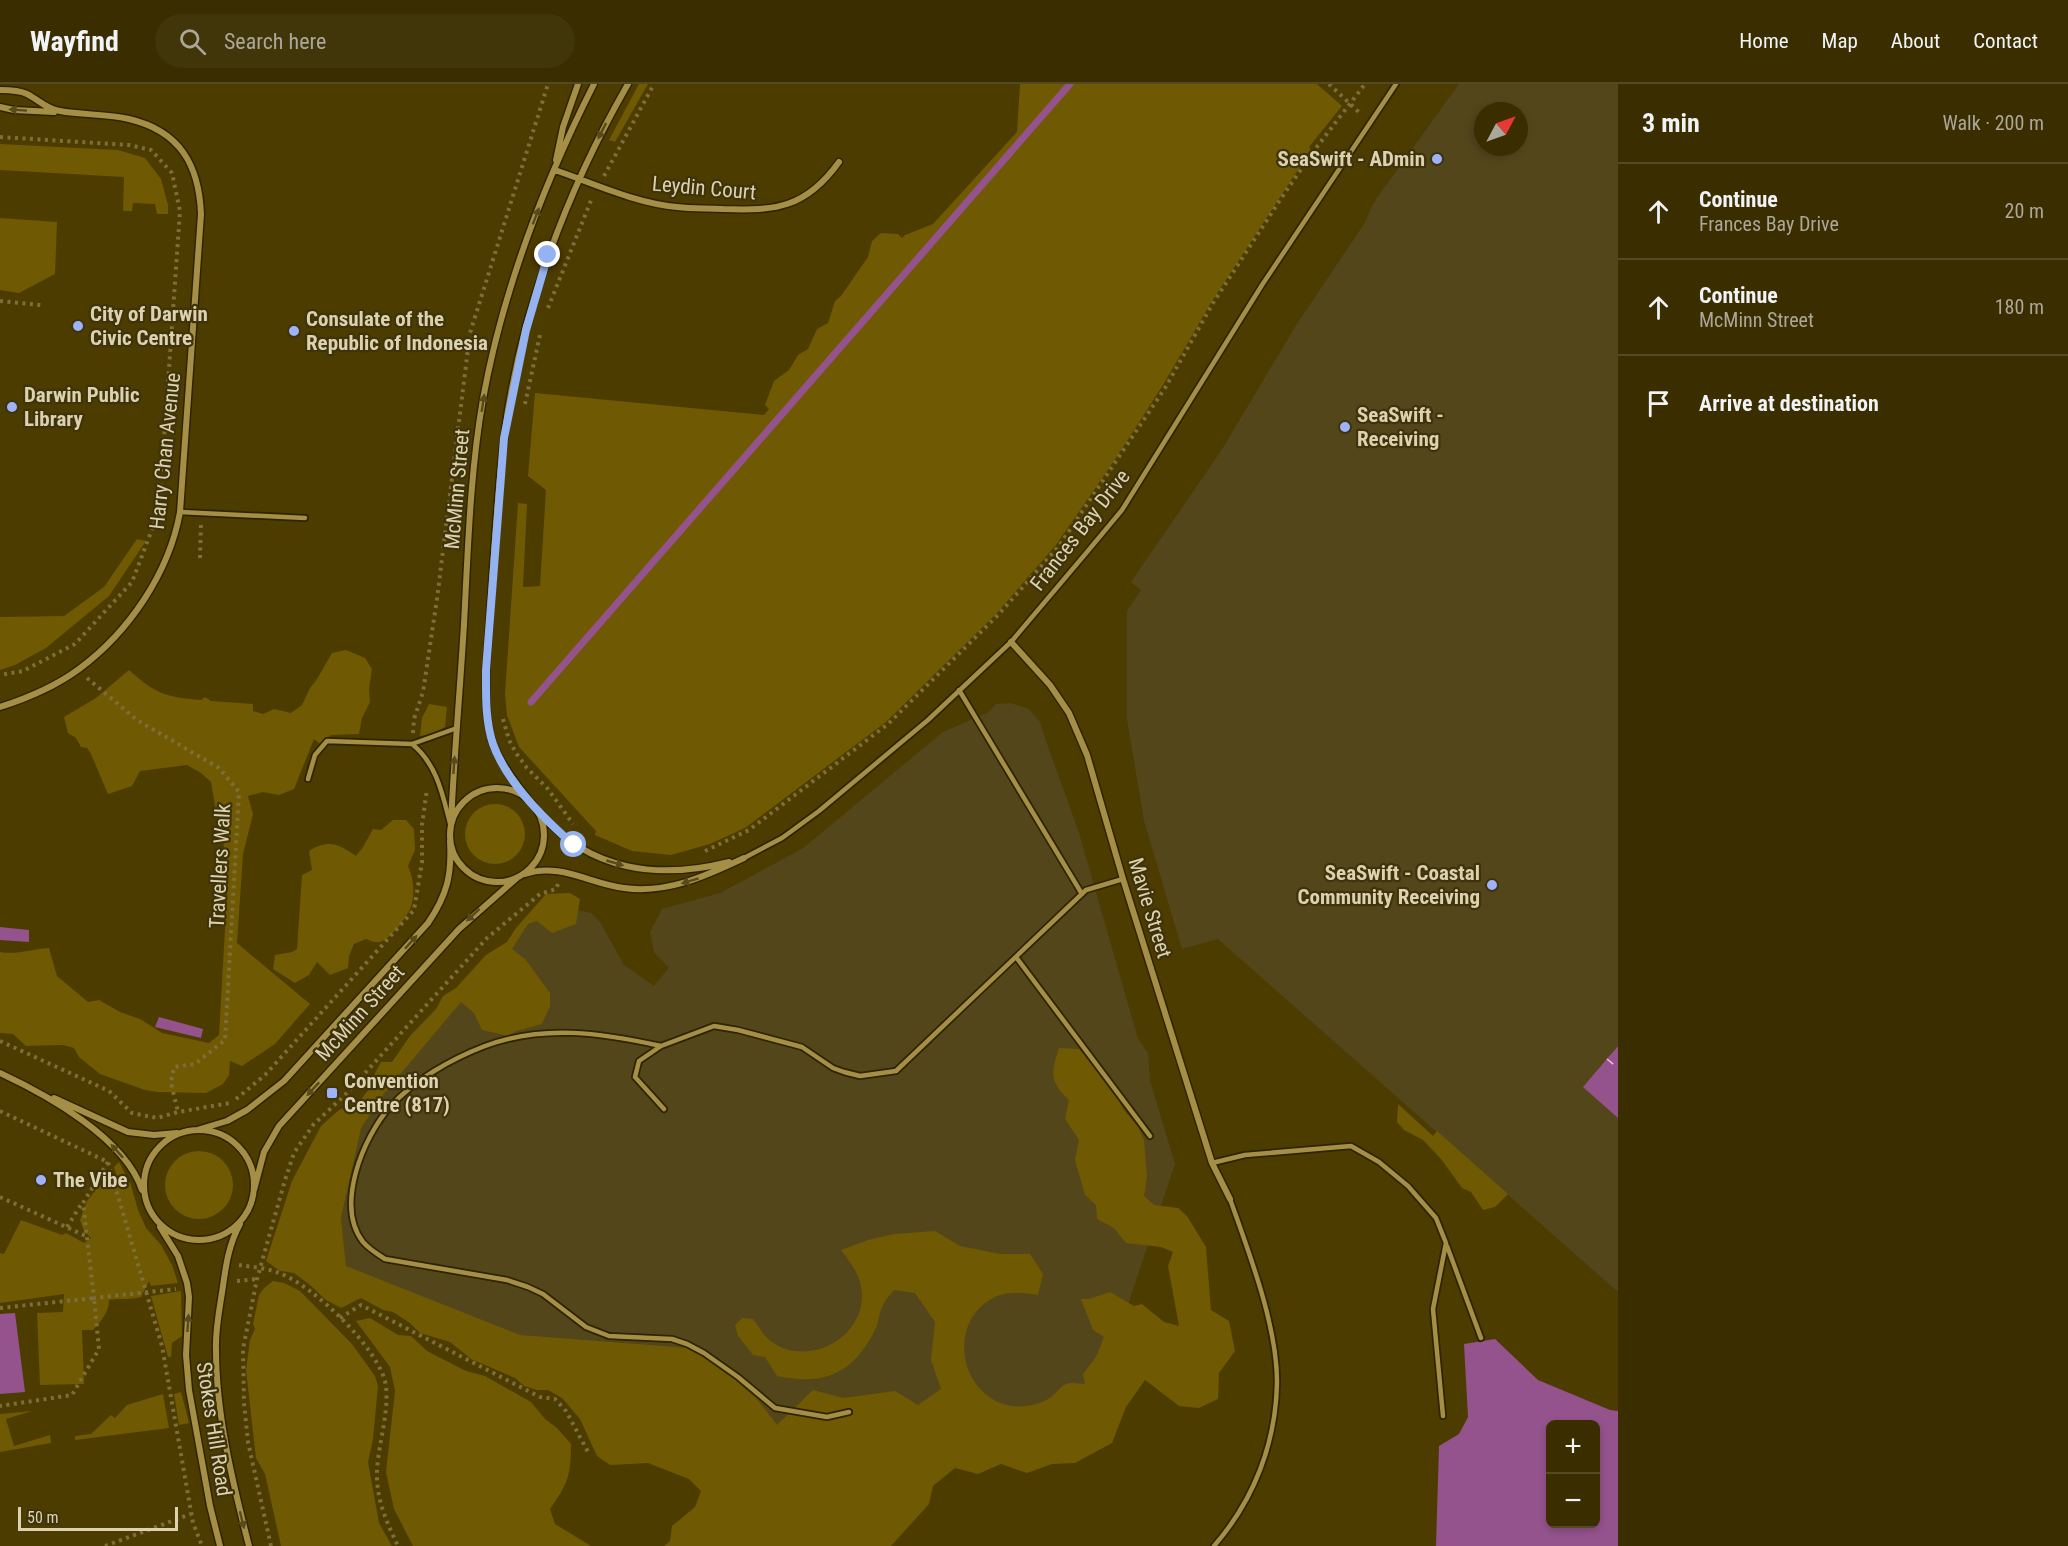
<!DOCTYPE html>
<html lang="en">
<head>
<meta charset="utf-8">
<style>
	:root { --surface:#3a2d00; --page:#41350a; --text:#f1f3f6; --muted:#aba899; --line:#544922 }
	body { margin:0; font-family:"Roboto Condensed",sans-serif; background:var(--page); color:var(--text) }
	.controls { position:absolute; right:18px; bottom:18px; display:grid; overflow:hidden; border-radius:9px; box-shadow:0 3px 9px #0003 }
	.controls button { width:54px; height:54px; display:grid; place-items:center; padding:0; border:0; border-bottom:2px solid var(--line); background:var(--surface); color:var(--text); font:30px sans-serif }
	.compass { position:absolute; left:1474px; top:18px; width:54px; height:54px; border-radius:50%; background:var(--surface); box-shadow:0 3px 9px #0003; rotate:49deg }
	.scale { position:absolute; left:18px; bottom:15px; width:160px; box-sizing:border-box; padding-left:6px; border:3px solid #ddd2af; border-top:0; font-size:16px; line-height:21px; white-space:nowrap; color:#ddd2af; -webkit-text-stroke:4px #3e330b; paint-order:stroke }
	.stop { position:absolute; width:18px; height:18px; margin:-14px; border:4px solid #95b2f1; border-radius:50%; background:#fff }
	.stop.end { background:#95b2f1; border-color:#fff; box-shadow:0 2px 6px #0008 }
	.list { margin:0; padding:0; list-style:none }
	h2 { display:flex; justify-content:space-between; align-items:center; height:78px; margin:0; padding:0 24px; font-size:26px }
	h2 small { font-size:20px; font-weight:400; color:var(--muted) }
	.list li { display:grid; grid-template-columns:39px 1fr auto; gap:18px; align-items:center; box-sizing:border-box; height:96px; padding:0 24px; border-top:2px solid var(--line) }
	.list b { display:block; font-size:22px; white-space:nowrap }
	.list p { margin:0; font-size:20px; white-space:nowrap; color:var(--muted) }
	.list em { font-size:20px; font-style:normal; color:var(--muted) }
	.icon { flex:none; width:33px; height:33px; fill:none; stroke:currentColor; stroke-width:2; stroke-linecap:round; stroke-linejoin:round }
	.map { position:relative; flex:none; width:1618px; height:1462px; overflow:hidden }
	header { display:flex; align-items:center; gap:36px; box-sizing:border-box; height:84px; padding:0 30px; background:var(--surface); border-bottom:2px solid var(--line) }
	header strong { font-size:28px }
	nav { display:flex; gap:33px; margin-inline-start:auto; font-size:21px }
	.search { width:420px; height:54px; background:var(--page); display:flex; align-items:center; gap:15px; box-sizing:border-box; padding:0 21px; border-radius:33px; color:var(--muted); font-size:22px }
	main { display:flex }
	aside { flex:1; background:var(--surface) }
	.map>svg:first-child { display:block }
	.built { fill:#54461b; fill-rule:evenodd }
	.green { fill:#6f5902 }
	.water { fill:#95538d; fill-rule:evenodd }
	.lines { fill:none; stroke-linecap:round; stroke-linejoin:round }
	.stream { stroke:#95538d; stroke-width:7 }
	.ferry { stroke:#feb5f3; stroke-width:1.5; stroke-dasharray:8 6; stroke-linecap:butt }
	.service-casing { stroke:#2f2400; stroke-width:8 }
	.minor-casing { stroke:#2f2400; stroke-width:9 }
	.path { stroke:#7d6e3a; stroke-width:4; stroke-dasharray:3 4.5; stroke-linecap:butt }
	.service { stroke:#a58e46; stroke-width:4.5 }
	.minor { stroke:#a58e46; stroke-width:6 }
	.oneway { fill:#584a1a }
	.route { stroke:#95b2f1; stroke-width:8 }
	.poi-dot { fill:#9fb3fd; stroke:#3e330b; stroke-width:2 }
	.labels { text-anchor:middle; stroke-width:4.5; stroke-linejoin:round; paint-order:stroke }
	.poi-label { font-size:21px; font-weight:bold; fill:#ddd2af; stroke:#3e330b; text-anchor:start }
	.street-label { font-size:21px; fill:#ddd2af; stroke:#3e330b }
</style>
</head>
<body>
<header>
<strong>Wayfind</strong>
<div class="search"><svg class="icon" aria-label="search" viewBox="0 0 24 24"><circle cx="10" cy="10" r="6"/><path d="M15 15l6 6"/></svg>Search here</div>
<nav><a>Home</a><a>Map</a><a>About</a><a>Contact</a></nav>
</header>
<main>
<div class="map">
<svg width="1618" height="1462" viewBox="0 0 1618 1462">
	<rect width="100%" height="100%" fill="#4d3c00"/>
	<path class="built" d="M 1459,0 L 1618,0 L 1618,962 L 1584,1003 L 1618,1034 L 1618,1208 L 1218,855 L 1182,865 L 1144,737 L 1127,635 L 1127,527 L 1141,506 L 1131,498 L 1221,367 L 1297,240 L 1364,140 L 1374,118 ZM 1483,27 L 1519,27 L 1519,63 L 1483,63 Z
		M 1010,619 L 1029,625 L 1040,638 L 1045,654 L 1079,749 L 1138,955 L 1148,969 L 1150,997 L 1175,1080 L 1082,1358 L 774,1346 L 524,1258 L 346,1182 L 341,1134 L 360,1044 L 383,1011 L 543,819 L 591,829 L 600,838 L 624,881 L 654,902 L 669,884 L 654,868 L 650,848 L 662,825 L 720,809 L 802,765 L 943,648 L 989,628 L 996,620 Z"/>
	<path class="green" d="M 639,0 L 648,0 L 615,58 L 609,56 Z
		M 1020,0 L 1317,0 L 1342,22 L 1309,63 L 1311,66 L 1212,217 L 1163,301 L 1116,374 L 1056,461 L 996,530 L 886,638 L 745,744 L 710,760 L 671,771 L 632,767 L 595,751 L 596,747 L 519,663 L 507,631 L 505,610 L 518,419 L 527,420 L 523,503 L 540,502 L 546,406 L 528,392 L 535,309 L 764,331 L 769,325 L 765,321 L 774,297 L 789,286 L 798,271 L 808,265 L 817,245 L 828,239 L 835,217 L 841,212 L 868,173 L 872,157 L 881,149 L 898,150 L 902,154 L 905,151 L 933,140 L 1017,48 Z
		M 0,60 L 118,66 L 145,74 L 161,95 L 168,121 L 168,130 L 157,130 L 155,120 L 133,119 L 132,127 L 123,127 L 124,93 L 0,86 Z
		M 0,134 L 57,138 L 55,190 L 19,209 L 0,206 Z
		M 137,455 L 146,457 L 109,512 L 46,564 L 15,581 L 0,586 L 0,533 L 64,532 L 104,503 Z
		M 346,566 L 365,574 L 372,585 L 369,605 L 370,618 L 362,634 L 359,650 L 331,651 L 320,660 L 314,655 L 294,705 L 279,711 L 263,708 L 248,712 L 253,730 L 243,770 L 237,859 L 310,920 L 275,960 L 242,982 L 230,977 L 229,991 L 223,1000 L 206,1009 L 158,1008 L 145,1006 L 100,990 L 79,973 L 74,964 L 63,961 L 26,962 L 13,950 L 0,949 L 0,868 C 16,871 32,865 49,864 L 57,892 L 88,918 L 99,916 L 120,928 L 140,935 L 162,949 L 209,959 L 219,951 L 228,792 L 219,790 L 224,765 L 222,745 L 217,733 L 211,698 L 201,689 L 187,681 L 140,687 L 132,702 L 108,710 L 91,670 L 87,664 L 81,663 L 76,654 L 68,649 L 64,633 L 96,614 L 129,586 C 156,610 165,613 201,616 L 205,613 L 211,617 L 253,620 L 253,627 L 263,630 L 274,625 L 291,629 L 302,621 L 310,604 L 317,595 L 332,569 Z
		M 429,620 L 447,623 L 445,643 L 433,650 L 420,652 L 422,634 Z
		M465 750a30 30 0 1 1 60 0a30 30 0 1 1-60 0Z
		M 393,736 L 406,736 L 414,745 L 415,766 L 408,782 C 413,793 415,807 412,819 C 410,830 391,855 380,858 C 375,859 371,857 366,855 L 354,860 L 349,872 L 348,884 L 330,891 L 317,878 L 309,891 L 295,899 L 273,885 L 275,871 L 292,868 L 297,865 L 302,791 L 312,786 L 309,767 C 329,755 338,760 356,772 L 363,763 L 373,745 L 381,746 Z
		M 570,809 L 580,815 L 576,840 L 552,849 L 537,837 L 528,840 L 512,865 L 526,876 L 550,909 L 550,922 L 542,940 L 517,947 L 508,952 L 482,946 L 474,929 L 461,918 L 383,1011 L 361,1044 L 341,1134 L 346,1182 L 520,1251 L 688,1264 L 721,1283 L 757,1315 L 777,1341 L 813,1306 L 843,1314 L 895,1307 L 918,1321 L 941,1305 L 931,1276 L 935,1238 L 915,1209 L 894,1206 C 890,1211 885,1216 883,1221 C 879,1228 879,1237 876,1244 C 854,1289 826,1302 777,1292 L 765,1273 L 753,1271 L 738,1252 L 735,1241 L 742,1234 L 753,1235 C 758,1241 762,1249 767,1254 C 804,1288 871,1253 861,1202 C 858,1188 850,1178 841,1166 L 868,1156 L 894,1150 L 935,1147 L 960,1162 L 1000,1170 L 1030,1170 L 1043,1190 L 1038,1211 C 1024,1209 1011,1207 997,1212 C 949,1233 956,1304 1003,1320 C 1017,1325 1036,1322 1048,1315 C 1055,1312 1059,1303 1066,1300 C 1071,1298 1080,1300 1085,1300 L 1083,1290 L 1096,1273 L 1104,1253 L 1093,1246 L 1081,1215 L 1089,1215 L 1110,1208 L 1134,1222 L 1142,1220 L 1164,1238 L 1179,1242 L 1168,1182 L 1173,1168 L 1161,1163 L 1126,1159 L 1114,1144 L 1097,1135 L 1096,1121 L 1085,1111 L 1075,1076 L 1079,1056 L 1065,1035 L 1069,1016 C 1049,997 1051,989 1059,964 L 1079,965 L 1114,1007 L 1123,1025 L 1139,1044 L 1144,1056 L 1147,1093 L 1144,1112 L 1154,1121 L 1178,1124 L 1187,1132 L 1206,1163 L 1211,1226 L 1229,1237 L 1235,1267 L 1219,1289 L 1218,1315 L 1199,1324 L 1179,1322 L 1145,1296 L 1126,1323 L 1112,1359 L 1075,1379 L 1052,1380 L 1027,1389 L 1001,1380 L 978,1390 L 955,1384 L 933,1402 L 929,1420 L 891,1462 L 664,1462 L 670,1457 L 672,1442 L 695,1423 L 701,1407 L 689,1395 L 648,1379 L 610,1381 L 597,1372 L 580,1335 L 562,1314 L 548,1306 L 537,1306 L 524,1302 L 515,1294 L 471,1275 L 450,1258 L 420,1249 L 410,1239 L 393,1228 L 383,1226 L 361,1214 L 341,1224 L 326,1216 L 310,1201 L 294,1189 L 280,1187 L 266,1177 L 292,1097 L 321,1042 L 339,1026 L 360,1017 L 372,1001 L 375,989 L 381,978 L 392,978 L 410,952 L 436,925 L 443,912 L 456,904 L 486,871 L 507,858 L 516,844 L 546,810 Z
		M 1398,1020 L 1433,1052 L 1437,1047 L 1508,1110 L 1495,1123 L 1483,1126 L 1471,1108 L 1462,1104 L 1441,1075 L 1423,1056 L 1404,1046 L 1397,1038 Z
		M165 1101a34 34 0 1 1 68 0a34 34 0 1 1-68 0Z
		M 119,1078 L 131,1101 L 138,1126 L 146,1144 L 161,1161 L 172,1181 L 178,1199 L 151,1202 L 149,1197 L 141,1213 C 129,1216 120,1214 109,1216 C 109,1228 101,1237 93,1246 L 82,1246 L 84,1300 L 40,1301 L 37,1229 L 63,1228 L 64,1210 L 0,1219 L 0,1169 L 4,1170 L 21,1136 L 62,1151 L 66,1149 L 84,1159 L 91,1154 L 84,1147 L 80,1136 L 87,1117 L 99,1102 L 111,1100 L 120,1103 L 114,1083 Z
		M 273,1197 L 284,1199 L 300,1207 L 352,1260 L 375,1292 L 378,1302 L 373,1355 L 368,1378 L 379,1439 L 392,1462 L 281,1462 L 265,1390 L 256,1374 L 246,1286 L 250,1256 L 255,1245 L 253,1240 L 259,1211 L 264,1204 Z
		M 181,1207 L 182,1252 L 172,1259 L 171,1273 L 168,1273 L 151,1212 Z
		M 370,1234 L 398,1251 L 411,1252 L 427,1267 L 466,1287 L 485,1292 L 531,1318 L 545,1335 L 557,1344 L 571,1360 C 571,1391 568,1400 550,1425 L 555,1440 L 591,1462 L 413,1462 L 394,1425 L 386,1388 L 395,1307 L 390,1283 L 356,1237 Z
		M 181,1308 L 189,1339 L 179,1341 L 174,1310 Z
		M 163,1310 L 169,1344 L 75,1356 L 75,1352 L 91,1350 L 111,1331 L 115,1334 L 127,1321 Z
		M 32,1327 L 6,1335 L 14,1362 L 50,1351 L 51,1359 L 0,1368 L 0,1330 Z"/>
	<path class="water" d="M 0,843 L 29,846 L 29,858 L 0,856 Z
		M 159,933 L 203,945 L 201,954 L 155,943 Z
		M 1618,962 L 1618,1034 L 1583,1003 Z
		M 15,1229 L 25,1308 L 0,1310 L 0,1230 Z
		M 1495,1255 L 1538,1296 L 1610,1326 L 1618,1327 L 1618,1462 L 1436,1462 L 1439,1362 L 1459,1350 L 1468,1333 L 1464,1260 ZM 1550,1340 L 1596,1340 L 1596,1440 L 1550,1440 Z"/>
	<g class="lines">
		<path class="stream" d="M 531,618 L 1070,0"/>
		<path class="ferry" d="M 1607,975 L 1618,984"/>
		<defs>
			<path id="service" d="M 180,428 L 305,434
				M 959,606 L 1082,810
				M 412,660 C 438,681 443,713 451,743
				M 308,695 L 315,671 L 327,657 L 412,660 L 457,644
				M 744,774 L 782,754 L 819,727 L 928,636 L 1011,558 L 1087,468 L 1122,426 L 1262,201 L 1396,0
				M 1016,873 L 1150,1052
				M 661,962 C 602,949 544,940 485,962 C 451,975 414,996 390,1023 C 363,1053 335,1122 363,1158 C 369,1165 377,1170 385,1175 L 507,1196 L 528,1203 L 543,1210 L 586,1243 L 609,1252 L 672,1255 L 687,1260 L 704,1269 L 738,1293 L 775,1324 L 827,1333 L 849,1328
				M 664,1025 L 635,993 L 639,977 L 661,962 L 714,942 L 738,946 L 802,963 L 833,984 L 844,988 L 860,992 L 896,987 L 1086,806 L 1123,795
				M 1212,1079 L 1245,1071 L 1351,1062 L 1379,1078 L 1408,1102 L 1436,1134 L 1446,1159 L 1433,1225 L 1443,1332
				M 1447,1162 L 1481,1254
				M 1214,1462 C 1254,1416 1276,1359 1277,1298 C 1277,1241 1249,1169 1230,1115"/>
			<path id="minor" d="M 0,6 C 9,6 19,6 27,10 C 39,16 46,25 60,27 C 83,31 107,30 129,35 C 180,47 199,81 201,130 L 180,428 C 169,489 129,548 79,585 C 56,602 28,614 0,623
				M 0,23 L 14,26 L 54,28
				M 556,76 L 563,43 L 578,0
				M 555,86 C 595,100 635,119 677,123 C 692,125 708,124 723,125 C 776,127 806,124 839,78
				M 1011,558 L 1050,601 L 1069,629 L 1087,671 L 1123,795 L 1212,1079 L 1230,1115
				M450 751a47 47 0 1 1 94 0a47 47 0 1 1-94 0Z
				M 528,715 C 515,698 501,680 493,660 C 485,636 486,610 486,586 C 492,509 495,431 504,354 C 519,232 567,106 628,0
				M 541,730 C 590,787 658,796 729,778
				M 451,739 C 454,673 460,607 464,540 C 468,465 470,389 483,315 C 503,205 544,99 594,0
				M 525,790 C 559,778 591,800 624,804 C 667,810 706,792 744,774
				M 0,989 C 47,1011 125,1054 142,1106
				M 54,1014 L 128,1048 L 154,1051 L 177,1049
				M 197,1046 L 227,1037 L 247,1026 L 284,997 L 428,839 C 447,811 452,791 450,757
				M144 1101a55 55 0 1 1 110 0a55 55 0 1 1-110 0Z
				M 254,1106 L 264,1068 L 279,1042 L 459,845 L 518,793
				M 240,1140 C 229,1160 226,1180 223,1202 C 220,1223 215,1245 216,1266 C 216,1331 233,1400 249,1462
				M 160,1143 L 178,1172 L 187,1199 L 189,1213 L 186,1271 L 189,1306 L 210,1422 L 220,1462"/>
		</defs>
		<use href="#service" class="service-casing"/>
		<use href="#minor" class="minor-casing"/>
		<path class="path" d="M 1329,0 L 1361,30
			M 0,53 L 129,61 L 151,66 L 172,89 L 180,127 L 159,427 L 132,498 L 75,560 L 23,587 L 0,591
			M 604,92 L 654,0
			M 0,217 L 41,221
			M 548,224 L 592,114
			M 525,320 L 540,251
			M 200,474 L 201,440
			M 87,594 L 137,636 L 219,684 L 239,708 L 225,956 L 195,980 L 174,983 L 171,999 L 178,1028
			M 503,635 L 509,656 L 516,669 L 527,684 L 548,705 L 573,740
			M 413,649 L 414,635 L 423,608 L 437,515 L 470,249 L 548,0
			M 705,767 L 749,746 L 888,640 L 998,531 L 1059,462 L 1165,304 L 1213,219 L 1282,113 L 1313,68 L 1365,0
			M 0,957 L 109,1007 L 132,1029 L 157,1034 L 178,1028 L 230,1019
			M 236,1015 L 265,991 L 414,826 L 422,778 L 422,741 L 427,705
			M 0,1027 L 108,1078 L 162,1262 L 193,1439 L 202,1462
			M 108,1078 L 83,1119 L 94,1214 L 176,1205
			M 0,1113 L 86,1152
			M 67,1143 L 82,1119
			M 239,1181 C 252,1183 267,1184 279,1189 C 313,1201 381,1266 386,1302 C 389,1331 378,1360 377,1388 C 376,1415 387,1439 398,1462
			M 237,1197 L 257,1195
			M 0,1224 L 94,1214 L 99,1265 L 72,1311 L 0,1322
			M 340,1234 L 361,1221 L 540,1313 L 555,1315 L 566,1327 L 588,1368
			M 105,1462 L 191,1430
			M 271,1462 L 248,1358 L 244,1319 L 243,1265 L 257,1195 L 285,1096 L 294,1069 L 313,1041 L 347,1009 L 487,854 L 540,810 L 556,805 L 558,800"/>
		<use href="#service" class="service"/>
		<use href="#minor" class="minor"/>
	</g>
	<defs><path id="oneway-solid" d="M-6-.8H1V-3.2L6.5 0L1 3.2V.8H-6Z" transform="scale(1.5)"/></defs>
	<g class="oneway">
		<use href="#oneway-solid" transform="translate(18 26) rotate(-176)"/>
		<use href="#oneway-solid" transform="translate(602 47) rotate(117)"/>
		<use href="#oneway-solid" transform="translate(536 132) rotate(-69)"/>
		<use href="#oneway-solid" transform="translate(483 319) rotate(-81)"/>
		<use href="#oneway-solid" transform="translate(454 681) rotate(-86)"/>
		<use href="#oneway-solid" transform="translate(615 779) rotate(16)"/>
		<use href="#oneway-solid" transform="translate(690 797) rotate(163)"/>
		<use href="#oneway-solid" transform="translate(473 831) rotate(137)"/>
		<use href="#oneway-solid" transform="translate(411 858) rotate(-48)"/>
		<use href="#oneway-solid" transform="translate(313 1005) rotate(133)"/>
		<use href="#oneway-solid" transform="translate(117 1067) rotate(-132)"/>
		<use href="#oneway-solid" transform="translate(188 1239) rotate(-86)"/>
		<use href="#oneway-solid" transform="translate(242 1436) rotate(76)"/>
	</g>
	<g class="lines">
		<path class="route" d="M 548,171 L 526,246 L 504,354 L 486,586 C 486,610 485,636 493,660 C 506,697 544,735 574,761"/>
	</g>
	<g class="poi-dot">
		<circle cx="1437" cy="75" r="6"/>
		<circle cx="78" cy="242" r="6"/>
		<circle cx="294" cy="247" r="6"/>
		<circle cx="12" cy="323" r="6"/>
		<circle cx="1345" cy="343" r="6"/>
		<circle cx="1492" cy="801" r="6"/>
		<rect x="326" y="1003" width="12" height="12" rx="3"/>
		<circle cx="41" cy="1096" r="6"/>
	</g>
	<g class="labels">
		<g class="poi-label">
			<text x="1425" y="82" text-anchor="end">SeaSwift - ADmin</text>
			<text x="90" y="237">City of Darwin<tspan x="90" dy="24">Civic Centre</tspan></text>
			<text x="306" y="242">Consulate of the<tspan x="306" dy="24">Republic of Indonesia</tspan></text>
			<text x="24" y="318">Darwin Public<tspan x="24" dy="24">Library</tspan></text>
			<text x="1357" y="338">SeaSwift -<tspan x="1357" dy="24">Receiving</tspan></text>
			<text x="1480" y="796" text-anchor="end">SeaSwift - Coastal<tspan x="1480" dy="24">Community Receiving</tspan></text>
			<text x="344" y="1004">Convention<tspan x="344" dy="24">Centre (817)</tspan></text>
			<text x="53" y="1103">The Vibe</text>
		</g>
		<g class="street-label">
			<text transform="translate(704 104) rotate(5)" y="7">Leydin Court</text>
			<text transform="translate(165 367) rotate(-84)" y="7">Harry Chan Avenue</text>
			<text transform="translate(457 405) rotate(-85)" y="7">McMinn Street</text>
			<text transform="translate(1080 446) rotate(-52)" y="7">Frances Bay Drive</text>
			<text transform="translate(220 782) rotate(-87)" y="7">Travellers Walk</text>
			<text transform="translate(1150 824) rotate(73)" y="7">Mavie Street</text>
			<text transform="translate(360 929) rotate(-48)" y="7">McMinn Street</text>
			<text transform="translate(214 1345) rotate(81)" y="7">Stokes Hill Road</text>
		</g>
	</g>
</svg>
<div class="controls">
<button>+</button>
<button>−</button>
</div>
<svg class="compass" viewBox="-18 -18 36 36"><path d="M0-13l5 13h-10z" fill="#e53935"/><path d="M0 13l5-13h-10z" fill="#aba899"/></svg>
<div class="scale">50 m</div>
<div class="stop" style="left:574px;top:761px"></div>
<div class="stop end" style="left:548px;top:171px"></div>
</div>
<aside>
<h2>3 min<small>Walk · 200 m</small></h2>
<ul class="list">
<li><svg class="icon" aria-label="ahead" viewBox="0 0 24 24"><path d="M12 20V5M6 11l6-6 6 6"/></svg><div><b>Continue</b><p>Frances Bay Drive</p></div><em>20 m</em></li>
<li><svg class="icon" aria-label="ahead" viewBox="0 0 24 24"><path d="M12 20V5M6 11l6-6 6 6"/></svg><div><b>Continue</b><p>McMinn Street</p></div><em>180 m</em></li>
<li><svg class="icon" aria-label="arrive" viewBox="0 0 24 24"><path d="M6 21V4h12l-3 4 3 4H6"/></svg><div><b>Arrive at destination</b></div></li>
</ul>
</aside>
</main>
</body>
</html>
